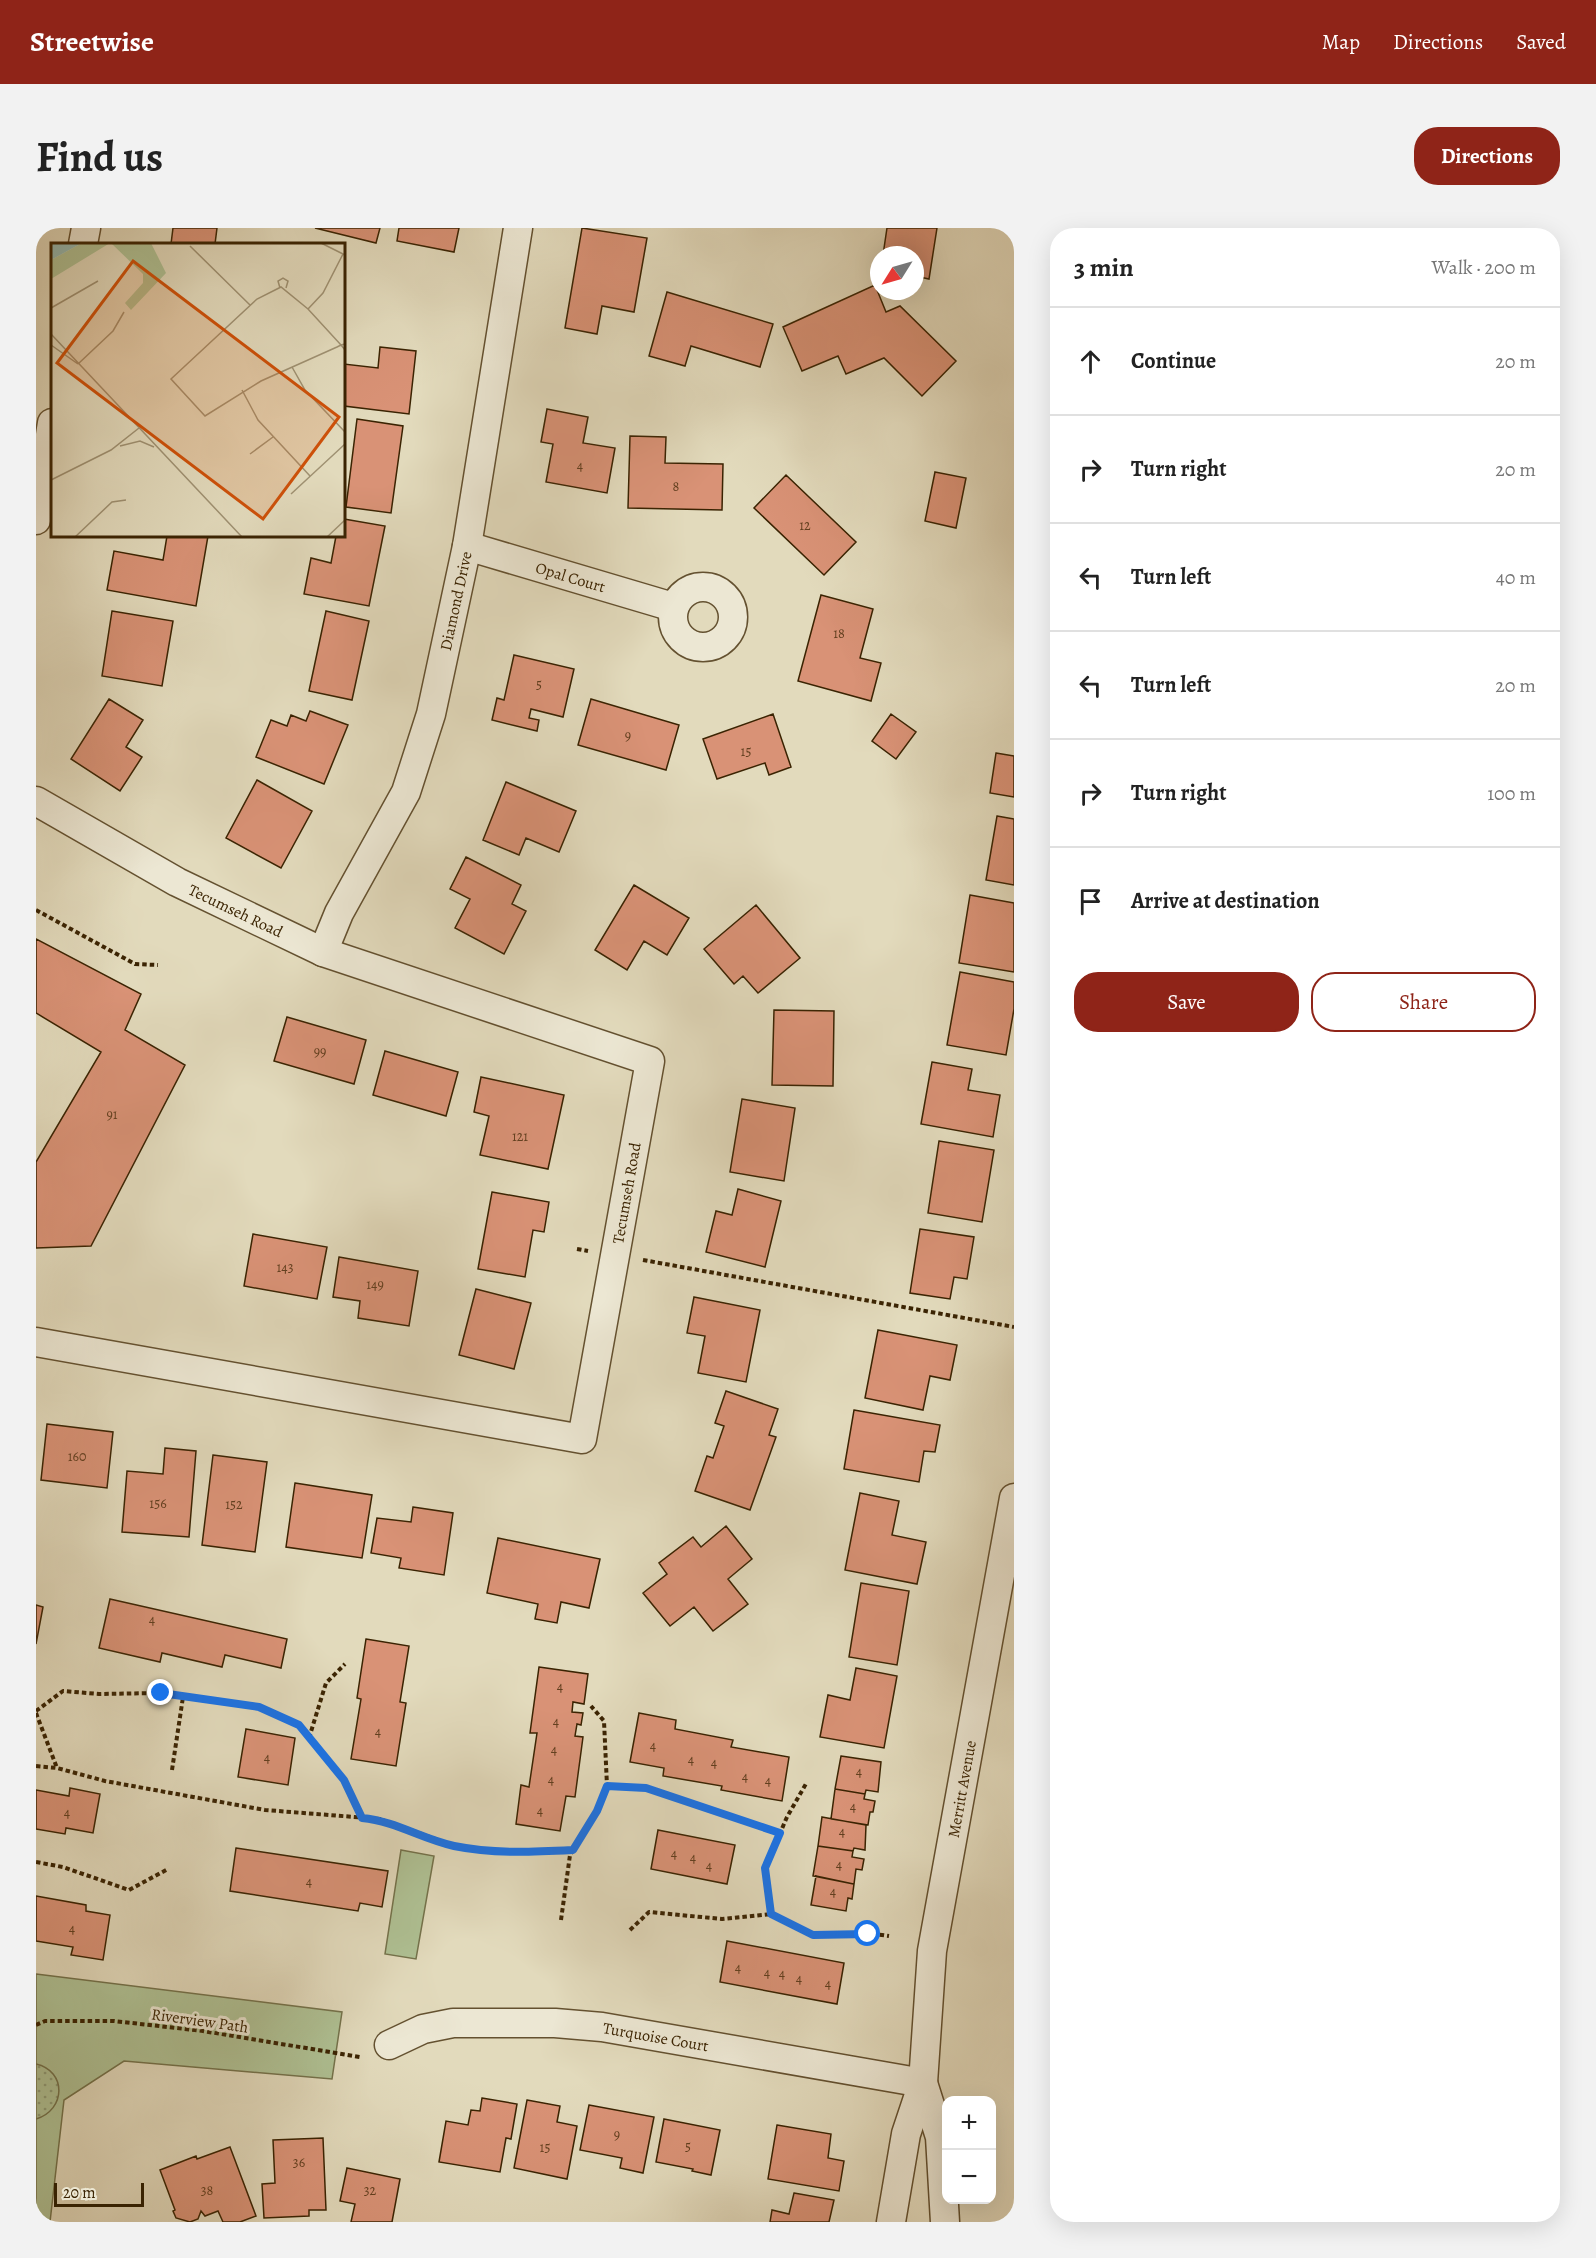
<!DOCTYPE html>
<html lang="en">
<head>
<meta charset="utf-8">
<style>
	:root { --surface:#fff; --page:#f2f2f2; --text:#222; --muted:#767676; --line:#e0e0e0; --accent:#8f2418 }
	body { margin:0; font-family:Alegreya,serif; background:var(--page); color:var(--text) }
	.controls { position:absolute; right:18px; bottom:18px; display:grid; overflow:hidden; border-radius:12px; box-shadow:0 6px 24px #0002 }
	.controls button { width:54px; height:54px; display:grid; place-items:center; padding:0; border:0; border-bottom:2px solid var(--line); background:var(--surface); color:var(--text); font:30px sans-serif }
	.compass { position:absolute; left:834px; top:18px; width:54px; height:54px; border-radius:50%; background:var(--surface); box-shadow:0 6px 24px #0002; rotate:233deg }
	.scale { position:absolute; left:18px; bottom:15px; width:90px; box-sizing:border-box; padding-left:6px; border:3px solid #3a2302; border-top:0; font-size:16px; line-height:21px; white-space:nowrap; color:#3a2302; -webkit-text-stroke:4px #ece7d3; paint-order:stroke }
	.stop { position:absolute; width:18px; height:18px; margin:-14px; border:4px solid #1a73e8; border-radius:50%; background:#fff }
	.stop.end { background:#1a73e8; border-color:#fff; box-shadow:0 2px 6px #0008 }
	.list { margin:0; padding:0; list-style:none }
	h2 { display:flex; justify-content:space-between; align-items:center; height:78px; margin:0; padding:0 24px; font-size:26px }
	h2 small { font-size:20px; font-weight:400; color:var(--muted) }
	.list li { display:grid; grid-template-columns:39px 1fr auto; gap:18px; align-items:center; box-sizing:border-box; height:108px; padding:0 24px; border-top:2px solid var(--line) }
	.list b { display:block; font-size:22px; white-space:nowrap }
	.list em { font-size:20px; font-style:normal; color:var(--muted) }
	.actions { display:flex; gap:12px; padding:18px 24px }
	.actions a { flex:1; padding:14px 0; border:2px solid var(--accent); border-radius:24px; text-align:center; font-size:21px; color:var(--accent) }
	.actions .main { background:var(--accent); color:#fff }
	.icon { flex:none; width:33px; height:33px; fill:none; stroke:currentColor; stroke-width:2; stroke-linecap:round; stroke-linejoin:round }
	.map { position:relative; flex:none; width:978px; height:1994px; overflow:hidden; border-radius:24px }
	header { display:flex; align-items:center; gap:36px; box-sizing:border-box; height:84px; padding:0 30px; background:var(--accent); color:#fff }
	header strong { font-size:28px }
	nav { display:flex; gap:33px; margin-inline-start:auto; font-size:21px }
	.intro { display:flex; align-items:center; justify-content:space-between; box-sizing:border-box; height:144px; padding:0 36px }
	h1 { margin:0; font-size:42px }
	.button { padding:15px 27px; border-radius:24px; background:var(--accent); color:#fff; font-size:21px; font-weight:700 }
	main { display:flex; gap:36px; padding:0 36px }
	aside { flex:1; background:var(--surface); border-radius:24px; box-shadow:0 6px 24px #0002 }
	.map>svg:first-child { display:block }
	.grass { fill:#afc194; stroke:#74724b; stroke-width:1.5 }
	.park { fill:url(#park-dots); stroke:#74724b; stroke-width:1.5 }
	.building { fill:#d99276; stroke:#3a2302; stroke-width:1.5 }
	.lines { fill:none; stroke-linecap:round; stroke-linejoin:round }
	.minor-casing { stroke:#645130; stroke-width:31 }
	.path { stroke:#3a2302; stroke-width:4; stroke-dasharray:4.5 3; stroke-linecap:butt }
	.minor { stroke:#ece7d3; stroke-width:28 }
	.route { stroke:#1a73e8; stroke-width:8 }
	.labels { text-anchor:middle; stroke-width:6; stroke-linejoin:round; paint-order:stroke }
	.number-label { font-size:14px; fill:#623f1f }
	.street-label { font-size:16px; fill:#3a2302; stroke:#ece7d3 }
	.inset-road { fill:none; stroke:#9f9172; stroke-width:1.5 }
	.view { fill:#ce510a; fill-opacity:0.15; stroke:#ce510a; stroke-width:3 }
	.inset-edge { fill:none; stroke:#3a2302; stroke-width:3 }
</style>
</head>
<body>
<header>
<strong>Streetwise</strong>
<nav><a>Map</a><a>Directions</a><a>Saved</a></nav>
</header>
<div class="intro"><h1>Find us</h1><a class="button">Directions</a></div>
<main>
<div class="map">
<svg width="978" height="1994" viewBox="0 0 978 1994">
	<defs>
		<pattern id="park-dots" width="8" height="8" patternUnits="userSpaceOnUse" patternTransform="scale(1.5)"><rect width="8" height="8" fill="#afc194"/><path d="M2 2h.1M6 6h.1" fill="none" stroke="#8f9c77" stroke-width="1.8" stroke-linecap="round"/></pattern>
	</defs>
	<rect width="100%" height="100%" fill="#e2dabc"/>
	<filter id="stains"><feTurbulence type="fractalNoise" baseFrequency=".00333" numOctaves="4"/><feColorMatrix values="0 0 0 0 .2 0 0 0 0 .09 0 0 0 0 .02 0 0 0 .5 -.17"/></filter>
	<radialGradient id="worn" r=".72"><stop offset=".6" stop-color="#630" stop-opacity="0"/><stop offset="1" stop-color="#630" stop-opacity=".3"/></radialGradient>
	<path class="grass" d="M 365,1622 L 398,1628 L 380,1731 L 349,1726 Z
		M 0,1746 L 306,1784 L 296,1851 L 88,1833 L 28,1872 L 14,1994 L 0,1994 Z"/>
	<path class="park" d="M 0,1836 C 31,1843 30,1882 0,1891 Z"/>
	<path class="building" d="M 137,0 L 181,0 L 179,16 L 135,16 Z
		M 279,0 L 344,0 L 340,15 Z
		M 363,0 L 423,0 L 418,24 L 361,13 Z
		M 546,0 L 611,10 L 598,84 L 566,78 L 561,106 L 529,100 Z
		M 851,0 L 901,0 L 893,51 L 879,48 L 879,27 L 847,27 Z
		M 839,57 L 850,84 L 864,78 L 920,133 L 886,168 L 848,130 L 810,146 L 802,128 L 766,143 L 747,99 Z
		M 631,64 L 737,96 L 724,139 L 655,118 L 649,138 L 613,128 Z
		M 344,119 L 380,123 L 373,186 L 308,178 L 308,136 L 342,140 Z
		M 511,181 L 552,189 L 547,215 L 579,220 L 571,265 L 510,254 L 517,216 L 505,214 Z
		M 321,191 L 367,198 L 355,285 L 310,279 Z
		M 594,208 L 630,209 L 629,235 L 687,236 L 686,282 L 592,280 Z
		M 899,244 L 930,250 L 920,300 L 889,293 Z
		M 750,247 L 820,314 L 788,347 L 718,280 Z
		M 308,291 L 349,298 L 333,378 L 268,366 L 275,330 L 295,335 L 300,308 L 308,308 Z
		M 131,308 L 172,308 L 160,378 L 71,362 L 78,323 L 127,332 Z
		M 785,367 L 837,381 L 824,430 L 845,435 L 835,473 L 762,453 Z
		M 76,383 L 137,393 L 126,458 L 66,448 Z
		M 290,383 L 333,393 L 316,472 L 273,463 Z
		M 478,427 L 538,441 L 527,489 L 495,481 L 493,490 L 503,492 L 501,503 L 456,492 L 461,470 L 468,472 Z
		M 73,471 L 107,492 L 90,519 L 106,529 L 84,563 L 35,531 Z
		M 555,471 L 643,497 L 630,542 L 542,517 Z
		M 274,483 L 312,497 L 288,556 L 220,529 L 235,492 L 251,498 L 255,487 L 270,493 Z
		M 737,486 L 755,539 L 733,547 L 729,535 L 681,551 L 667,511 Z
		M 855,486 L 880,504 L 860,531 L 836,513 Z
		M 960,525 L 978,528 L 978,569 L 954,565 Z
		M 221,552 L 276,583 L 245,640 L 190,610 Z
		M 470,554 L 540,583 L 523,624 L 490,610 L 483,627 L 447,612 Z
		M 961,588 L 978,591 L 978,657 L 950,652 Z
		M 430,629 L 485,657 L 476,676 L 490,683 L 468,726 L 419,700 L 434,671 L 414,661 Z
		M 598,657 L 653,690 L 631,727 L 608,713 L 591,742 L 559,722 Z
		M 934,667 L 978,675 L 978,744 L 923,735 Z
		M 720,677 L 764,730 L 722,765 L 707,748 L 698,756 L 668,721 Z
		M 0,711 L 105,766 L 89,802 L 149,837 L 55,1018 L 0,1020 L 0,934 L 65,824 L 0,785 Z
		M 924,744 L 978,754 L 978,781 L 970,827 L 911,817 Z
		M 738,782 L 798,783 L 797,858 L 736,857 Z
		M 251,789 L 330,812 L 318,856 L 238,833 Z
		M 349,823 L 422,844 L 410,888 L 337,867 Z
		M 896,834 L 936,841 L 932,862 L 964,867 L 957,909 L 885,896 Z
		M 445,849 L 528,867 L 512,941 L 444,927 L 453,888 L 438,884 Z
		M 706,871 L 759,880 L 748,953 L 694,944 Z
		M 903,913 L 958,922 L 946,994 L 892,985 Z
		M 702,961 L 745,973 L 729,1039 L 670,1024 L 680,983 L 696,987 Z
		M 456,964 L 513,974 L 508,1004 L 497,1002 L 489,1049 L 442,1041 Z
		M 884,1001 L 938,1009 L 931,1051 L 918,1049 L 914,1071 L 874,1065 Z
		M 217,1006 L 291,1019 L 281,1071 L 208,1058 Z
		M 303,1029 L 382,1043 L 373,1098 L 322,1090 L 324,1073 L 297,1069 Z
		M 440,1061 L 495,1075 L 478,1141 L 423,1127 Z
		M 658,1069 L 724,1082 L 710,1154 L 662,1145 L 669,1108 L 651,1105 Z
		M 842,1102 L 921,1117 L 914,1152 L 894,1148 L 887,1182 L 829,1170 Z
		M 690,1163 L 742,1181 L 733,1207 L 740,1209 L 714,1282 L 659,1263 L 671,1228 L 677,1230 L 688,1198 L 679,1195 Z
		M 818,1182 L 904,1197 L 899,1224 L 888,1223 L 883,1254 L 808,1241 Z
		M 11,1196 L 77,1204 L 71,1260 L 5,1252 Z
		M 129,1220 L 160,1223 L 153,1309 L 86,1304 L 91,1243 L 127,1246 Z
		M 177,1227 L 231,1234 L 219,1324 L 166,1317 Z
		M 259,1255 L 336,1267 L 326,1330 L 250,1319 Z
		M 824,1265 L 863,1273 L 856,1307 L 890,1314 L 881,1356 L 809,1342 Z
		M 377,1279 L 417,1285 L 408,1347 L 363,1340 L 365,1330 L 335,1325 L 341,1290 L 375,1294 Z
		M 690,1298 L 716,1331 L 692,1351 L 712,1376 L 677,1403 L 658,1379 L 634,1398 L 607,1365 L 631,1346 L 623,1335 L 657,1309 L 665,1319 Z
		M 462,1310 L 564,1331 L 553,1380 L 525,1374 L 521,1395 L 499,1391 L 502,1376 L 451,1365 Z
		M 825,1355 L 873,1363 L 861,1437 L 813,1429 Z
		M 74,1371 L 251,1411 L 245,1440 L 189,1427 L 186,1439 L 126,1425 L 124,1434 L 63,1420 Z
		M 0,1377 L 7,1379 L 0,1416 Z
		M 330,1411 L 373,1418 L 364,1474 L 370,1475 L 360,1538 L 315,1531 L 325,1471 L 321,1470 Z
		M 503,1439 L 552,1446 L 548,1476 L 537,1474 L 536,1484 L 547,1485 L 545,1497 L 541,1496 L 539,1508 L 547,1509 L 539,1569 L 530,1568 L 524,1603 L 480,1596 L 485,1557 L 493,1559 L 501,1505 L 494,1505 Z
		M 820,1440 L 861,1448 L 848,1520 L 784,1509 L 792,1467 L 814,1472 Z
		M 603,1485 L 640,1492 L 639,1501 L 697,1512 L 695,1519 L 753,1529 L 746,1573 L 685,1562 L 686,1558 L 627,1548 L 628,1540 L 594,1534 Z
		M 210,1501 L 259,1510 L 252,1557 L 202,1549 Z
		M 805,1528 L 845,1534 L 842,1564 L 830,1562 L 829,1566 L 799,1561 Z
		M 34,1560 L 64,1566 L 57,1605 L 30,1600 L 29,1606 L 0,1601 L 0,1562 L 33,1568 Z
		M 799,1561 L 829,1566 L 828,1571 L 839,1573 L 837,1584 L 834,1584 L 832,1597 L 795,1591 Z
		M 786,1589 L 830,1597 L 829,1622 L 818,1620 L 817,1623 L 782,1618 Z
		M 622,1602 L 699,1617 L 691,1656 L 615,1641 Z
		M 782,1618 L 817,1623 L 816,1629 L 828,1631 L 826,1642 L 820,1641 L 818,1656 L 777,1648 Z
		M 200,1620 L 352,1643 L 346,1679 L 324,1675 L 322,1683 L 194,1663 Z
		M 780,1648 L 818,1656 L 816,1671 L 812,1670 L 810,1683 L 775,1677 Z
		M 0,1668 L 50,1677 L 50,1683 L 74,1687 L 67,1732 L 35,1727 L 37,1719 L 0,1713 Z
		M 691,1713 L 808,1735 L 801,1776 L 684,1754 Z
		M 446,1870 L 481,1876 L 475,1911 L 470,1910 L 464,1944 L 403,1934 L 410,1893 L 432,1897 L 435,1882 L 444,1883 Z
		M 491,1872 L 524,1878 L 521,1894 L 541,1898 L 531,1951 L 478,1940 Z
		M 553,1877 L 618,1889 L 607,1945 L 584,1940 L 586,1930 L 544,1922 Z
		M 628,1891 L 684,1902 L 675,1947 L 656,1943 L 657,1941 L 620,1934 Z
		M 741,1897 L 795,1906 L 792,1930 L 808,1933 L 803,1963 L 732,1951 Z
		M 287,1910 L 290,1982 L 273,1982 L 273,1988 L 228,1990 L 226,1956 L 239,1955 L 237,1912 Z
		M 194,1919 L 220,1988 L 204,1994 L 187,1994 L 182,1983 L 169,1988 L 165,1983 L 162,1991 L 154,1994 L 140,1990 L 137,1983 L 139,1982 L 124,1942 L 160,1928 L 161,1931 Z
		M 311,1940 L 364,1951 L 356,1994 L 315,1994 L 319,1976 L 304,1973 Z
		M 758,1965 L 798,1972 L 793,1994 L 734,1994 L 736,1982 L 753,1986 Z"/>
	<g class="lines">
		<defs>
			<g id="minor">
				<path d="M 47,16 L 50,0"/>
				<path d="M 0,292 L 16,195"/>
				<path id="s1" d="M 431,318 L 637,379"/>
				<circle cx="667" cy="389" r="30"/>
				<path id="s2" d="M 0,573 L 141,654 L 287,724 L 614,833 L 546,1211 L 0,1114"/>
				<path id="s3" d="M 287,724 L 303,685 L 370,564 L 395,486 L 431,318 L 482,0"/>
				<path id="s4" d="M 353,1817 L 387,1801 L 417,1795 L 519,1795 L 566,1799 L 887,1855"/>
				<path d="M 887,1855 L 904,1909 L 909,1994"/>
				<path id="s5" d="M 855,1994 L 870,1906 L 887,1855 L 896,1723 L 978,1270"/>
			</g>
		</defs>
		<use href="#minor" class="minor-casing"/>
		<path class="path" d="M 0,682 L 99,736 L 122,737
			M 541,1021 L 552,1023
			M 607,1032 L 978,1099
			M 0,1483 L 27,1463 L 63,1466 L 125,1465 L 223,1479 L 263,1497 L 308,1553 L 325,1589
			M 0,1485 L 21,1540
			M 273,1510 L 290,1455 L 309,1436
			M 0,1538 L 21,1540 L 69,1553 L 229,1582 L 344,1591 L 416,1617 L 469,1625 L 537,1622
			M 136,1542 L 147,1469
			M 571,1558 L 610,1560 L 744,1605
			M 0,1634 L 27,1639 L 93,1662 L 132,1641
			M 735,1686 L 729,1640 L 751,1589 L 771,1554
			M 525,1692 L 534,1627 L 561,1583 L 571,1558 L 568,1493 L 555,1478
			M 594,1702 L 613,1684 L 686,1691 L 735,1686 L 777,1707 L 832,1705 L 853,1708
			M 0,1797 L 9,1793 L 78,1793 L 167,1803 L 324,1829"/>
		<use href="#minor" class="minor"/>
	</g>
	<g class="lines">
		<path class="route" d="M 125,1465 L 223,1479 L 263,1497 L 308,1552 L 326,1590 C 359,1593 386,1611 418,1618 C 458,1626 497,1624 537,1622 L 561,1583 L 571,1558 L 610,1560 L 744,1605 L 729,1640 L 735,1686 L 777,1707 L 832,1706"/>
	</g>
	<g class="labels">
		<g class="number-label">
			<text x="544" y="242">4</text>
			<text x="640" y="263">8</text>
			<text x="769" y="302">12</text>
			<text x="803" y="410">18</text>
			<text x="503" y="461">5</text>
			<text x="592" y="512">9</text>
			<text x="710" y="528">15</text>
			<text x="284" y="828">99</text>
			<text x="76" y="891">91</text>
			<text x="484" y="913">121</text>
			<text x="249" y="1044">143</text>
			<text x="339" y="1061">149</text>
			<text x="41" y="1233">160</text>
			<text x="122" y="1280">156</text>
			<text x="198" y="1281">152</text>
			<text x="116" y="1396">4</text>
			<text x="524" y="1463">4</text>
			<text x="520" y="1498">4</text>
			<text x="342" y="1508">4</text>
			<text x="617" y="1522">4</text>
			<text x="518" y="1526">4</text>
			<text x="231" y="1534">4</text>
			<text x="655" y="1536">4</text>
			<text x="678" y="1539">4</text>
			<text x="823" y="1548">4</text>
			<text x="709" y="1553">4</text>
			<text x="515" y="1556">4</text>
			<text x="732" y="1557">4</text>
			<text x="817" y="1583">4</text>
			<text x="504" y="1587">4</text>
			<text x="31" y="1589">4</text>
			<text x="806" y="1608">4</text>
			<text x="638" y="1630">4</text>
			<text x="657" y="1634">4</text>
			<text x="803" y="1641">4</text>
			<text x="673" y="1642">4</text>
			<text x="273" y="1658">4</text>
			<text x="797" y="1668">4</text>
			<text x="36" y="1705">4</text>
			<text x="702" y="1744">4</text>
			<text x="731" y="1749">4</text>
			<text x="746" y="1750">4</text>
			<text x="763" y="1755">4</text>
			<text x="792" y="1760">4</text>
			<text x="581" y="1911">9</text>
			<text x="652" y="1923">5</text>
			<text x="509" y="1924">15</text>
			<text x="263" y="1939">36</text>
			<text x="171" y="1967">38</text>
			<text x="334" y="1967">32</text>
		</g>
		<g class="street-label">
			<text dy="6" stroke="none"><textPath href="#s1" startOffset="108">Opal Court</textPath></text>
			<text dy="6" stroke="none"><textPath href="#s3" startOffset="378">Diamond Drive</textPath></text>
			<text dy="6" stroke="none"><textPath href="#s2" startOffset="228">Tecumseh Road</textPath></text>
			<text transform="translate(590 965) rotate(-80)" y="6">Tecumseh Road</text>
			<text dy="6" stroke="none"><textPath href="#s5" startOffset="440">Merritt Avenue</textPath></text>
			<text transform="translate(164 1792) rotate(8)" y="6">Riverview Path</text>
			<text dy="6" stroke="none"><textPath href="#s4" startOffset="272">Turquoise Court</textPath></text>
		</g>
	</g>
	<g transform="translate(15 15)">
		<rect width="294" height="294" fill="#e2dabc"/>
		<path d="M 31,0 L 59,0 L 0,36 L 0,17 ZM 60,0 L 100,0 L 115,30 L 80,67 L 74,60 L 92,40 L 92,31 Z" fill="#afc194"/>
		<path d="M 0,0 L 31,0 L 0,17 Z" fill="#95bab2"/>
		<path class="inset-road" d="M 270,0 L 294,12M 139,3 L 199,62M 229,45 L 227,38 L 232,35 L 237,38 L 235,45M 0,65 L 47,38M 257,66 L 272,50 L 292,11M 0,91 L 191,294M 294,101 L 290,102 L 286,104 L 257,117 L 210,138 L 154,173 L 120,136 L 206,56 L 230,44 L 257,66 L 290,102 L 294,107M 0,102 L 27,121M 27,121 L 62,88 L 73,69M 241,124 L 254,147 L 294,189M 191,147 L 207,177 L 259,233M 69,203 L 89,198 L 103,204M 199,211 L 222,194M 0,237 L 60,207 L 88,185M 240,251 L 294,201M 24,294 L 61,259 L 75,257M 276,294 L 294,277"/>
		<path class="view" d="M 82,18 L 288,174 L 212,276 L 6,120 Z"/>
		<rect width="294" height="294" class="inset-edge"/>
	</g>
	<rect width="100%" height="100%" filter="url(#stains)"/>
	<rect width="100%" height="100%" fill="url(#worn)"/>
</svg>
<div class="controls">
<button>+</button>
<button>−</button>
</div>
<svg class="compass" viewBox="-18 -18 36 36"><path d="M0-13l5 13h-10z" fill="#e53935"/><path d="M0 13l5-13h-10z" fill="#767676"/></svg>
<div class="scale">20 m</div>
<div class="stop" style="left:832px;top:1706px"></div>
<div class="stop end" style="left:125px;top:1465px"></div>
</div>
<aside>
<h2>3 min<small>Walk · 200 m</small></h2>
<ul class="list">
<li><svg class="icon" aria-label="ahead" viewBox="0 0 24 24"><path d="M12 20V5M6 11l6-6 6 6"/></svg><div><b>Continue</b></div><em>20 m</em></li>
<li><svg class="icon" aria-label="right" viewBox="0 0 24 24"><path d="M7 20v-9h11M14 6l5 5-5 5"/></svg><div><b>Turn right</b></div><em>20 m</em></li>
<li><svg class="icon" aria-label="left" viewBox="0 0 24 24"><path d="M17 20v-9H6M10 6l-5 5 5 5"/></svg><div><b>Turn left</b></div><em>40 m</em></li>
<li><svg class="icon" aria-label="left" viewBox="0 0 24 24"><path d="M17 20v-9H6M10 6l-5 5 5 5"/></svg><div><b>Turn left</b></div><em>20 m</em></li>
<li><svg class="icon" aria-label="right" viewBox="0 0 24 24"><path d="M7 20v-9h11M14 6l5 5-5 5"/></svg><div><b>Turn right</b></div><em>100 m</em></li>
<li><svg class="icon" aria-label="arrive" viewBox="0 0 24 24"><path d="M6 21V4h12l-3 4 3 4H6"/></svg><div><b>Arrive at destination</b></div></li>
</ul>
<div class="actions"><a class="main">Save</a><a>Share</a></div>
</aside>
</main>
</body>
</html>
